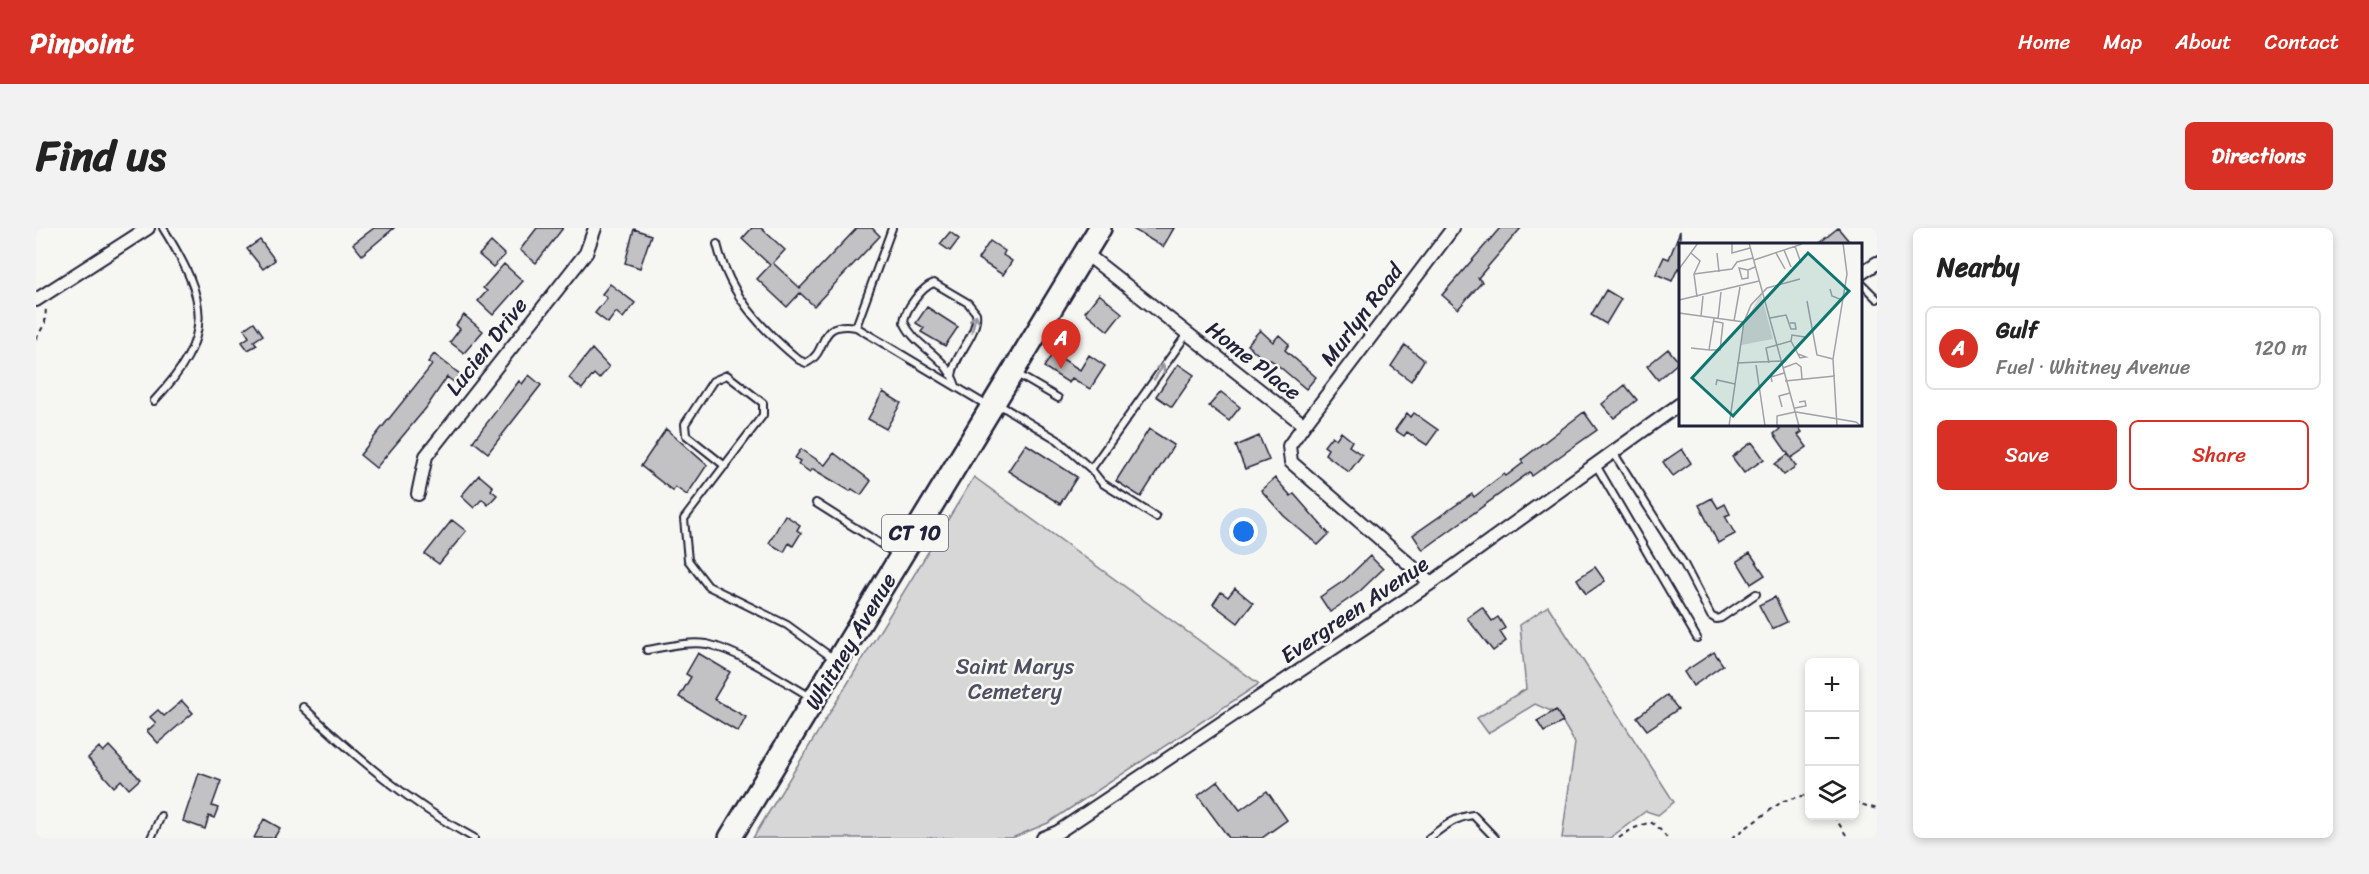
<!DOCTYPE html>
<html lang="en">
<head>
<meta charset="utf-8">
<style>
	:root { --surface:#fff; --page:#f2f2f2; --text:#222; --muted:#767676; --line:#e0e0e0; --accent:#d93025 }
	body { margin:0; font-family:Sriracha,sans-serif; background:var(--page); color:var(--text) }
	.controls { position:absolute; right:18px; bottom:18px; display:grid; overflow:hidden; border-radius:9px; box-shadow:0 3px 9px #0003 }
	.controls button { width:54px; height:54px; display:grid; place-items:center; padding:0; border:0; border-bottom:2px solid var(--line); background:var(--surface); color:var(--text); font:30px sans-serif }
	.you { position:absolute; left:1208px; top:304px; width:21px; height:21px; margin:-15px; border:4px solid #fff; border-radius:50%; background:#1a73e8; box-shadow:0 0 0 9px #1a73e833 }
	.badge { display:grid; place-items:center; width:39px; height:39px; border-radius:50%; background:var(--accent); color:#fff; font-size:20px; font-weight:700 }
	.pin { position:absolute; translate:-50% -50px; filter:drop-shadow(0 2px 3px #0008) }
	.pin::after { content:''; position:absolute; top:32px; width:21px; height:18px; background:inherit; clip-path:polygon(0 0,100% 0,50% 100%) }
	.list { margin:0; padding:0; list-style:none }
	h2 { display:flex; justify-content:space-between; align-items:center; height:78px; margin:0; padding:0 24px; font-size:26px }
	h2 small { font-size:20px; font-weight:400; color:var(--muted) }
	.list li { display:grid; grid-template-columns:39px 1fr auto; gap:18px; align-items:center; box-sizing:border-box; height:84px; margin:0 12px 12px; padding:0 12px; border:2px solid var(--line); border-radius:9px }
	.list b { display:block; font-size:22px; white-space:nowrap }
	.list p { margin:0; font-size:20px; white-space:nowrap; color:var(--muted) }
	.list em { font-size:20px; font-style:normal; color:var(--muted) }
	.actions { display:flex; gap:12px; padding:18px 24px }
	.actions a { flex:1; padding:14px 0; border:2px solid var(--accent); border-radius:9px; text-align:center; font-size:21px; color:var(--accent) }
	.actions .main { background:var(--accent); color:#fff }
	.icon { flex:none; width:33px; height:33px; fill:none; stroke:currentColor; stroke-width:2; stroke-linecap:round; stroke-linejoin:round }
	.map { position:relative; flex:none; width:1841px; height:610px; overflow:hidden; border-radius:9px }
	header { display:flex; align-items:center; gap:36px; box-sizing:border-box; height:84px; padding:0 30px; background:var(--accent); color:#fff }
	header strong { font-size:28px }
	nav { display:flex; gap:33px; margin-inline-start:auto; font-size:21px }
	.intro { display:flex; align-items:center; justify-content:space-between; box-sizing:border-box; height:144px; padding:0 36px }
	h1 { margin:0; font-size:42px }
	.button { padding:15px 27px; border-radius:9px; background:var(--accent); color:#fff; font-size:21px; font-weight:700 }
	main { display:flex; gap:36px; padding:0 36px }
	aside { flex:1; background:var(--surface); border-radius:9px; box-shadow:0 3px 9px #0003 }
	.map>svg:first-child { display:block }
	.green { fill:#d7d7d7; stroke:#7c7c89; stroke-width:1.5 }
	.building { fill:#c2c2c4; stroke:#22223b; stroke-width:1.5 }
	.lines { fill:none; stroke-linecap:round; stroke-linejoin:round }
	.service-casing { stroke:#22223b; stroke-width:10 }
	.minor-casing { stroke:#22223b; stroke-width:16 }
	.trunk-casing { stroke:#22223b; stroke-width:26 }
	.path { stroke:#22223b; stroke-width:2; stroke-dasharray:4.5 4.5; stroke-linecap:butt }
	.service { stroke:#f6f6f2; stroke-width:6 }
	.minor { stroke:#f6f6f2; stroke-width:12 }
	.trunk { stroke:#f6f6f2; stroke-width:21 }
	.oneway { stroke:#9797a0 }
	.labels { text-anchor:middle; stroke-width:5; stroke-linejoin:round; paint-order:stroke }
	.shield { fill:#f6f6f2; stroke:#626272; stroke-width:1.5 }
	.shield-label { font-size:21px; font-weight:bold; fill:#22223b }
	.street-label { font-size:22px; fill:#22223b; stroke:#f6f6f2 }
	.park-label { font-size:22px; fill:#4f4f62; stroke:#f6f6f2 }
	.inset-road { fill:none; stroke:#a1a1a9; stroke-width:1.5 }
	.view { fill:#0f766e; fill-opacity:0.15; stroke:#0f766e; stroke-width:3 }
	.inset-edge { fill:none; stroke:#22223b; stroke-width:3 }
</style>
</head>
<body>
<header>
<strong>Pinpoint</strong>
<nav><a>Home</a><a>Map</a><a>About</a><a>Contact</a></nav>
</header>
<div class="intro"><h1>Find us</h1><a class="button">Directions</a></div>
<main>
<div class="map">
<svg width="1841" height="610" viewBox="0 0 1841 610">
	<rect width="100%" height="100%" fill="#f6f6f2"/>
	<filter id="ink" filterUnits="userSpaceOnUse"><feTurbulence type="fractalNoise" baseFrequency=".0167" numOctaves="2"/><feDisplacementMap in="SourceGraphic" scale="12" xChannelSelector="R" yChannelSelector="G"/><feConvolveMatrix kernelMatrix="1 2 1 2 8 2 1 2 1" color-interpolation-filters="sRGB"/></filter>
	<g filter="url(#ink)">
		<path class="green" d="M 938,249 L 1223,456 L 1012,595 L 976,610 L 717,610 Z
			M 1512,378 L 1638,574 L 1622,587 L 1610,583 L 1574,610 L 1526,610 L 1539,515 L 1522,486 L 1499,476 L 1452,505 L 1441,490 L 1490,461 L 1484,397 Z"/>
		<path class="building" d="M 338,0 L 358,0 L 326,27 L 317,16 Z
			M 501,0 L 527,0 L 500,35 L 484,22 Z
			M 716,0 L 725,0 L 749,22 L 737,35 L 764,60 L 821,0 L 836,0 L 844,8 L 778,78 L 764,65 L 751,79 L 721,51 L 734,37 L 706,11 Z
			M 1095,0 L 1138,0 L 1127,19 Z
			M 1464,0 L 1485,0 L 1442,50 L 1446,54 L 1422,81 L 1406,67 Z
			M 1802,0 L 1812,12 L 1807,16 L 1782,16 Z
			M 598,1 L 615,7 L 604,40 L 589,35 Z
			M 1644,3 L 1644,41 L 1642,40 L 1636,53 L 1620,46 L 1628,29 L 1633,31 Z
			M 914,4 L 923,11 L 914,23 L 904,16 Z
			M 224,12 L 239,32 L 227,41 L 211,21 Z
			M 954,13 L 969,23 L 967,27 L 976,33 L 967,47 L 942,31 Z
			M 455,14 L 469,27 L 457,39 L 443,27 Z
			M 468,36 L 487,53 L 457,87 L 442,73 L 451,63 L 447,60 Z
			M 574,56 L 599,75 L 587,90 L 580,84 L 572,95 L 559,85 L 571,70 L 566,66 Z
			M 1570,62 L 1585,71 L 1570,96 L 1555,87 Z
			M 1063,66 L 1086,85 L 1072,103 L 1049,84 Z
			M 891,79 L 922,99 L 909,118 L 885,104 L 888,100 L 880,95 Z
			M 428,87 L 447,103 L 428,125 L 414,114 L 424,101 L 420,97 Z
			M 218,94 L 227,107 L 218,113 L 221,117 L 212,122 L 206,114 L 213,109 L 208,101 Z
			M 1224,102 L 1237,114 L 1243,107 L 1253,116 L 1249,122 L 1280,149 L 1270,161 L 1238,134 L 1233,131 L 1231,134 L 1211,117 Z
			M 1369,117 L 1388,132 L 1375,153 L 1355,138 Z
			M 556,121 L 573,139 L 563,151 L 558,146 L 546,161 L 533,150 Z
			M 1632,121 L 1643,134 L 1622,152 L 1611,138 Z
			M 1017,125 L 1044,142 L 1053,127 L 1069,138 L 1054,161 L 1036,150 L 1033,155 L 1008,139 Z
			M 398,126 L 425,147 L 419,155 L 411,149 L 390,180 L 340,240 L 324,227 L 396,137 L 392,134 Z
			M 1142,136 L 1158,147 L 1136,179 L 1120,168 Z
			M 493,147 L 505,157 L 452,225 L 437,213 L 483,153 L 486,156 Z
			M 1589,157 L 1601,172 L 1578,190 L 1566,176 Z
			M 847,164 L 865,175 L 850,201 L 832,191 Z
			M 1185,164 L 1204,179 L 1193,193 L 1173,178 Z
			M 1548,184 L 1561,202 L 1496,248 L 1494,244 L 1387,322 L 1377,307 L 1436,266 L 1438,269 L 1468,246 L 1470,248 L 1487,235 L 1485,232 Z
			M 1371,185 L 1375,189 L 1378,185 L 1402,202 L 1391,217 L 1371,204 L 1368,208 L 1359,202 Z
			M 1740,196 L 1760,196 L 1766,204 L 1762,207 L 1771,219 L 1755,230 L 1738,206 L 1744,201 Z
			M 630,201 L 671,237 L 651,267 L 639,259 L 637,263 L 605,238 Z
			M 1113,201 L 1138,217 L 1105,269 L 1080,253 Z
			M 1305,204 L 1316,213 L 1313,218 L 1326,227 L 1313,244 L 1289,226 L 1292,221 L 1288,218 L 1296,208 L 1300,211 Z
			M 1223,208 L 1233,232 L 1209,241 L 1200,218 Z
			M 1716,214 L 1728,231 L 1708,245 L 1696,229 Z
			M 990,216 L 1041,249 L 1024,276 L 972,243 Z
			M 765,221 L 789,237 L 798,225 L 835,253 L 825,267 L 816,261 L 814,263 L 777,241 L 774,244 L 762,236 L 764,233 L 759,230 Z
			M 1646,221 L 1655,235 L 1637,248 L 1627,234 Z
			M 1752,226 L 1760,238 L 1748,247 L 1739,236 Z
			M 443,247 L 457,259 L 455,262 L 461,267 L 452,277 L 446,271 L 438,280 L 425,268 Z
			M 1239,250 L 1255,268 L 1258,266 L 1293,306 L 1282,317 L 1248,288 L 1225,262 Z
			M 1676,270 L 1682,280 L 1689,276 L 1694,286 L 1689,288 L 1699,306 L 1682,315 L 1663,277 Z
			M 749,287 L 764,297 L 761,302 L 765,305 L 757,318 L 753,315 L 748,324 L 733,315 Z
			M 416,292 L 430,303 L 403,336 L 389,326 Z
			M 1714,325 L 1729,347 L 1715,356 L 1701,333 Z
			M 1334,328 L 1347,341 L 1323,364 L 1294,384 L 1284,369 L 1309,352 Z
			M 1559,339 L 1569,353 L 1550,366 L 1541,351 Z
			M 1199,360 L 1217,375 L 1202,395 L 1177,376 L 1185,364 L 1192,369 Z
			M 1739,369 L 1751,394 L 1736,401 L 1723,377 Z
			M 1446,379 L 1456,393 L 1462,389 L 1469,400 L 1464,404 L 1470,413 L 1457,423 L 1431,390 Z
			M 1678,424 L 1687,437 L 1657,458 L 1648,444 Z
			M 662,425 L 694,444 L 678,471 L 710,489 L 702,504 L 643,469 L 655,449 L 650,446 Z
			M 1631,467 L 1642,481 L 1611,502 L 1601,489 Z
			M 146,473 L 157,485 L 122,515 L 111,503 L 120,495 L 114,489 L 122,482 L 128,488 Z
			M 1520,482 L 1527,494 L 1508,504 L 1501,493 Z
			M 73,518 L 104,551 L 93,561 L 85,552 L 78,559 L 52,530 L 63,519 L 67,524 Z
			M 163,545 L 185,553 L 176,578 L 182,580 L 178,590 L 173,588 L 169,601 L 147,593 Z
			M 1182,553 L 1204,582 L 1231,563 L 1251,592 L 1226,610 L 1193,610 L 1162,568 Z
			M 228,591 L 244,600 L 238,610 L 218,610 Z"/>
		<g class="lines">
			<defs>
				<path id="service" d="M 681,16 C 693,66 724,100 763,132 L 770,135 C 794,124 779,92 820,99 L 952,178
					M 1824,54 L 1841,71
					M 820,99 L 856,0
					M 981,146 L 1022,170
					M 916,148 C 918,126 943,107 940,85 L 932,75 L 898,55 C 886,59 869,81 868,94 C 880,121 909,125 920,158
					M 118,173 C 179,108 173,74 127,0
					M 962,176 L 1022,212 L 1055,241 L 1151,106
					M 1577,224 L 1648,336 L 1675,388 L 1680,391 L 1685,390 L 1720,366
					M 1560,237 L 1661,410
					M 689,238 L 650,207 L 649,196 L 677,153 L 691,147 L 727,175 L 727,187 L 648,291 L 652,332 L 672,358 L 751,397 L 798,431
					M 1055,241 L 1066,255 L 1120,289
					M 780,275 L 862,327
					M 611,422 C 630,419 652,413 671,416 C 705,424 745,452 775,469
					M 267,479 C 320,529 373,575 438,610
					M 115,610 L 125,588
					M 1393,610 C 1407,599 1419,589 1437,587 L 1459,610"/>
				<path id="minor" d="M 1049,25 L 1268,197 L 1253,218 L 1255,234 L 1395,355
					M 1824,46 L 1841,35
					M 0,72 L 112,0
					M 1268,197 L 1417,0
					M 382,266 L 390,228 L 550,25 L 559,0
					M 1007,610 L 1022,604 L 1395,355 L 1644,176"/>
				<path id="trunk" d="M 694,610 L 1064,0"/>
			</defs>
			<use href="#service" class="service-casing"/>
			<use href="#minor" class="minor-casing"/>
			<use href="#trunk" class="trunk-casing"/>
			<path class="path" d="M 0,111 L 9,95 L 10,79
				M 1818,574 L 1841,581
				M 1798,588 L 1812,610
				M 1583,610 L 1596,601 L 1614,594 L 1621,598 L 1631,610
				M 1696,610 L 1747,573 L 1774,566"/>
			<use href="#service" class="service"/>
			<use href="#minor" class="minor"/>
			<use href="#trunk" class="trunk"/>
		</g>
		<defs><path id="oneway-shaft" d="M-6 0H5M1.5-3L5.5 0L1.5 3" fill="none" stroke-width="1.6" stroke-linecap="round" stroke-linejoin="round" transform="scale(1.5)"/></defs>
		<g class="oneway">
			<use href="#oneway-shaft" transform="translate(938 95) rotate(-76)"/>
			<use href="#oneway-shaft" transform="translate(1123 144) rotate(-56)"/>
		</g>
	</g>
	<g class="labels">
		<rect class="shield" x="846" y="287" width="66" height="36" rx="4.5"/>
		<g class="shield-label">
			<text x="879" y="312">CT 10</text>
		</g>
		<g class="street-label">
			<text transform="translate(1325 86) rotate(-53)" y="8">Murlyn Road</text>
			<text transform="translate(450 118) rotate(-52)" y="8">Lucien Drive</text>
			<text transform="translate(1218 132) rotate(38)" y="8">Home Place</text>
			<text transform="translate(1318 381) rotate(-34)" y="8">Evergreen Avenue</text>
			<text transform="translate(814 413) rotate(-59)" y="8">Whitney Avenue</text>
		</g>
		<g class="park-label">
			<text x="979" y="446">Saint Marys<tspan x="979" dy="25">Cemetery</tspan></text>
		</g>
	</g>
	<g transform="translate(1643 15)">
		<rect width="183" height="183" fill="#f6f6f2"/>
		<path d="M 82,51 L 94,96 L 62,102 L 66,79 Z" fill="#d7d7d7"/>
		<path class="inset-road" d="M 53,0 L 53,10 L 71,5M 70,0 L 120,183M 116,3 L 122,20M 105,7 L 112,24M 12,10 L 21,18 L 15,31 L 18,54M 38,10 L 40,29M 97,10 L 106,26M 75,17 L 123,1M 0,26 L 19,0M 69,27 L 60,25 L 63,36 L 69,35 L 69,27 L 76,24M 15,31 L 53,26 L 58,19 L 74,15M 151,46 L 153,53 L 163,57M 0,57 L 80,38M 128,58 L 138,112 L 154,116M 0,70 L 65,79M 22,73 L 24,53M 91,75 L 107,72 L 112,86 L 117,86 L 116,80 L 111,80M 39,76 L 42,49M 55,78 L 61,44M 112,98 L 121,115 L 127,114 L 119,111M 98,102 L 112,98 L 113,92 L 126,94M 12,105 L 30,107 L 35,75M 30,107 L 41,107 L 44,80 L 34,78M 58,120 L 102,118M 90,120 L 87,105 L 98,102M 77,122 L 86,183M 104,125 L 117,120 L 122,124 L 123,136M 106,138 L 156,133M 93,139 L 92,134 L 105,130M 37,142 L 38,137 L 56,141M 103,164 L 100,153 L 111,150M 116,165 L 127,163 L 126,158 L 120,159M 117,169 L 177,179 L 182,183M 50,183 L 65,79 L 72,62 L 88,45 L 121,36M 98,183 L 98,173 L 116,169M 158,183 L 154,116 L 168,31 L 164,0"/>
		<path class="view" d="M 129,10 L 170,48 L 54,173 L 13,135 Z"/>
		<rect width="183" height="183" class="inset-edge"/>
	</g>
</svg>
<div class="controls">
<button>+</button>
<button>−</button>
<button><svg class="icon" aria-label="layers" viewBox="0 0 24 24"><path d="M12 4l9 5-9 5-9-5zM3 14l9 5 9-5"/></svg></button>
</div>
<div class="you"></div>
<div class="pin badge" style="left:1025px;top:141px">A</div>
</div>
<aside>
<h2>Nearby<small></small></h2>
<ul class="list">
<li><span class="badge">A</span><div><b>Gulf</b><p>Fuel · Whitney Avenue</p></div><em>120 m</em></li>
</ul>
<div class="actions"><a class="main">Save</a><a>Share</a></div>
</aside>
</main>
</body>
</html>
